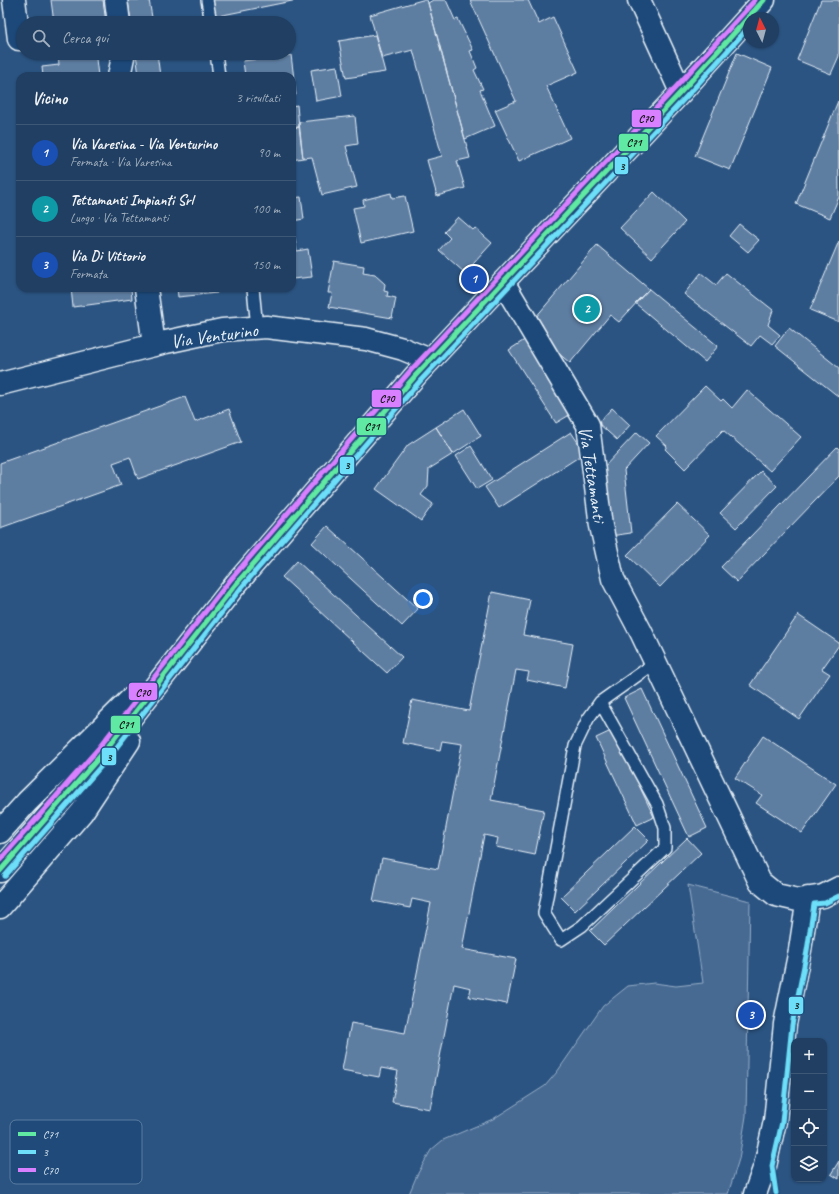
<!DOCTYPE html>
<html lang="it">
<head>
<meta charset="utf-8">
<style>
	:root { --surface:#203f62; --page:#284668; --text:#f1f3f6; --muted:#a2afbe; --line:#3d5877; --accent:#ffd166 }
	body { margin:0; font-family:Caveat,sans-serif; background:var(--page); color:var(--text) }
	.controls { position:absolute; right:12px; bottom:12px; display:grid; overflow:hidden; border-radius:8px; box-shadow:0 1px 3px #0004 }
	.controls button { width:36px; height:36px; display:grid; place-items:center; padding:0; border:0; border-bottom:1px solid var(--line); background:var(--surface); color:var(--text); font:20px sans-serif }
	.compass { position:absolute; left:743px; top:12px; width:36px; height:36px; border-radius:50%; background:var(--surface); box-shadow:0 1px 3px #0004; rotate:354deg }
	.you { position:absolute; left:423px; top:599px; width:14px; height:14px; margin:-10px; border:3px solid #fff; border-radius:50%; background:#1a73e8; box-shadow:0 0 0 6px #1a73e833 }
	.badge { display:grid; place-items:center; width:26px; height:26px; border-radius:50%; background:var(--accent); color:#fff; font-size:13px; font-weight:700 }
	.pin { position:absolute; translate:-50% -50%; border:2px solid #fff; box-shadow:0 1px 4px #0006 }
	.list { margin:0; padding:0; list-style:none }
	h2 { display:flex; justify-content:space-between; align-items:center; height:52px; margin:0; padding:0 16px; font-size:17px }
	h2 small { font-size:13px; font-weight:400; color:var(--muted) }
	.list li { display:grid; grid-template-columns:26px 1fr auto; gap:12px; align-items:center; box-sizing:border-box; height:56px; padding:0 16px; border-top:1px solid var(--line) }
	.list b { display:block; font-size:15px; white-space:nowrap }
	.list p { margin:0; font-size:13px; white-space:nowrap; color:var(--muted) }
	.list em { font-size:13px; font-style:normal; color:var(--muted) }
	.icon { flex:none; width:22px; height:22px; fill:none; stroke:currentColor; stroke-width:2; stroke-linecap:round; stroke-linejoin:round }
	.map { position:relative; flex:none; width:839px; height:1194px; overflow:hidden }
	.search { position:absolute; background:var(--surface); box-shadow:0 1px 3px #0004; left:16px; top:16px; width:280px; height:44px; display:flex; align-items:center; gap:10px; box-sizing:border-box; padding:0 14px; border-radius:22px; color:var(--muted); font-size:15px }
	.panel { position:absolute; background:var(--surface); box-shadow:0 1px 3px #0004; left:16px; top:72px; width:280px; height:220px; border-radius:12px }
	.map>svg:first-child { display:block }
	.green { fill:#476b93; stroke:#98aec6 }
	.building { fill:#5d7da1; stroke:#e8f1f8 }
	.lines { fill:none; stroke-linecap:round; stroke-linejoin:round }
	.lane-casing { stroke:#e8f1f8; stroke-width:14 }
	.street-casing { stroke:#e8f1f8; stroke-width:25 }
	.primary-casing { stroke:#e8f1f8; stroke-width:25 }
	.lane { stroke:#1f4a7a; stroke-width:11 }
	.street { stroke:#1f4a7a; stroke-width:22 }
	.primary { stroke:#1f4a7a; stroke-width:22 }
	.bus-1-casing { stroke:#1f4a7a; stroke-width:8 }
	.bus-2-casing { stroke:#1f4a7a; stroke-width:8 }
	.bus-3-casing { stroke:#1f4a7a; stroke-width:8 }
	.bus-1 { stroke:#60e9a3; stroke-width:5 }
	.bus-2 { stroke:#6ddff8; stroke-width:5 }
	.bus-3 { stroke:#d880ff; stroke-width:5 }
	.labels { text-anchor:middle; stroke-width:3.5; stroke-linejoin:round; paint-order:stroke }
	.street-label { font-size:19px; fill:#e8f1f8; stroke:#1f4a7a }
	.key { fill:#1f4a7a; stroke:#5b7ca0; stroke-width:1 }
	.key-label { font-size:11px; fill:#e8f1f8 }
	.line-badge { stroke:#1f4a7a; stroke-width:1.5 }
	.pale-badge-label { font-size:11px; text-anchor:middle; font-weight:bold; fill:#111 }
</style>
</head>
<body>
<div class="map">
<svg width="839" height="1194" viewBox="0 0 839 1194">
	<rect width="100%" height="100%" fill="#2b5482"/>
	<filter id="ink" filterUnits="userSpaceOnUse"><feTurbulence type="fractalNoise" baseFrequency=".025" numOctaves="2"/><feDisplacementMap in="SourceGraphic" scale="8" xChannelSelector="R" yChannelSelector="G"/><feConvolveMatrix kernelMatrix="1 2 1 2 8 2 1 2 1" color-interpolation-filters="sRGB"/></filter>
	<g filter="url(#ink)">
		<path class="green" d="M 688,885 L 750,901 L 746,1116 L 739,1159 L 728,1194 L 409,1194 L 417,1175 L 431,1150 L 443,1140 L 493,1119 L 545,1086 L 557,1072 L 603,1006 L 628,986 L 654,983 L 676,986 L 703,983 Z"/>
		<path class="building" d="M 51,0 L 103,0 L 106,23 L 54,23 Z
			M 128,0 L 149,0 L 153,23 L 131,23 Z
			M 210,0 L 297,0 L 213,17 Z
			M 422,0 L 427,0 L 428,3 L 470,158 L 457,161 L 465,188 L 437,196 L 427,160 L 442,156 L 413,50 L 382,58 L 370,15 Z
			M 433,0 L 446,0 L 455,20 L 458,19 L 473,50 L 470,51 L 477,68 L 474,70 L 483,89 L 480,90 L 495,126 L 465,139 L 428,3 Z
			M 470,0 L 528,0 L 539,24 L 553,17 L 578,72 L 546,86 L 570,138 L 519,161 L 495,110 L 516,101 Z
			M 821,0 L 839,0 L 839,56 L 831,74 L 797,60 Z
			M 375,35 L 385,72 L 346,78 L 339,41 Z
			M 58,53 L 109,53 L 110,57 L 96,59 L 98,76 L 43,76 L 42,67 L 59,65 Z
			M 136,53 L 157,53 L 160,76 L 139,76 Z
			M 737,53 L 772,68 L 730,170 L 695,156 Z
			M 291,55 L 296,95 L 292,96 L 292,76 L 245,76 L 243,61 Z
			M 337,66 L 342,96 L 316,101 L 311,70 Z
			M 838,101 L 839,197 L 830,218 L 796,204 Z
			M 297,105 L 299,127 L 292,128 L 292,106 Z
			M 355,116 L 358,144 L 346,146 L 357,187 L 322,195 L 312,157 L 303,158 L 299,122 Z
			M 299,127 L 303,158 L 292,160 L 292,128 Z
			M 654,192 L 685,222 L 652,258 L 620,228 Z
			M 391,193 L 392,198 L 405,196 L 413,231 L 361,243 L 353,208 L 364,206 L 363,200 Z
			M 301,197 L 304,219 L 292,221 L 292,198 Z
			M 458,217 L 473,230 L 475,228 L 492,243 L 465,273 L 439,250 L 450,238 L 444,232 Z
			M 292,221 L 297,251 L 308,249 L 312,277 L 292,279 Z
			M 739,224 L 759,240 L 748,252 L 729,236 Z
			M 839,241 L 839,322 L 810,310 Z
			M 597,245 L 649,289 L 619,322 L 610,315 L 570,363 L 545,342 L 539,330 L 543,325 L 535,318 Z
			M 334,261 L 364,266 L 363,273 L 375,275 L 385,284 L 384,291 L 388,292 L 387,296 L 396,298 L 392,318 L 329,307 L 332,293 L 328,293 Z
			M 701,273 L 716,285 L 726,273 L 773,310 L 768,325 L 780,335 L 772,344 L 760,335 L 751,346 L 684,294 Z
			M 71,288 L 131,288 L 132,299 L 73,307 Z
			M 177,288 L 217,288 L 217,293 L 178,297 Z
			M 649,289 L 718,346 L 705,362 L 635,303 Z
			M 789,328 L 839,368 L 839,397 L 775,346 Z
			M 526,339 L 573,413 L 556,423 L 509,350 Z
			M 705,386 L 721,401 L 723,399 L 732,408 L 747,390 L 801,437 L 770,471 L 723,430 L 685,469 L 665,449 L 667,446 L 656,436 Z
			M 185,397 L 195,422 L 229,409 L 241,442 L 138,479 L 130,457 L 113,463 L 121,485 L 0,528 L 0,463 Z
			M 612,408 L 630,425 L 617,440 L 598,423 Z
			M 464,409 L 481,436 L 453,454 L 436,427 Z
			M 436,427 L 453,454 L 429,469 L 428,486 L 421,495 L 433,504 L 421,521 L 376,489 L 408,445 Z
			M 571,432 L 585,453 L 499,508 L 485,487 Z
			M 637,432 L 649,443 L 624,470 L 631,533 L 610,536 L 602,469 Z
			M 471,446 L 492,480 L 477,489 L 456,456 Z
			M 837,447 L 839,449 L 839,476 L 737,582 L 721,567 Z
			M 761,471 L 777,486 L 736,528 L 720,513 Z
			M 677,504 L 710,535 L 660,587 L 627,555 Z
			M 327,526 L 418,609 L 402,626 L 312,543 Z
			M 297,561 L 402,657 L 387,673 L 282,577 Z
			M 492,592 L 530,600 L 523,635 L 573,644 L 565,688 L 527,680 L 529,672 L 516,670 L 491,800 L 544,810 L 535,855 L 496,847 L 498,838 L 484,835 L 462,949 L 516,959 L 507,1004 L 469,997 L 471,988 L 454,984 L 430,1109 L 392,1102 L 398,1071 L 381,1068 L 379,1077 L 342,1070 L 351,1023 L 405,1033 L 431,903 L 412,899 L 410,908 L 373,901 L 382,858 L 438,869 L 462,744 L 442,741 L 440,750 L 403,743 L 412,700 L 469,711 Z
			M 798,615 L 839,643 L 839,645 L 822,669 L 830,674 L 799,719 L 750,685 Z
			M 642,689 L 707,828 L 689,837 L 624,698 Z
			M 613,730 L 654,817 L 637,825 L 596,738 Z
			M 763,736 L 836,784 L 802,833 L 756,803 L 762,795 L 735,778 Z
			M 635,826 L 649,840 L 575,911 L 561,897 Z
			M 687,838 L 701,853 L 604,945 L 590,931 Z
			M 839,1161 L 839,1179 L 831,1174 Z"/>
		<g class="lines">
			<defs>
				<path id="lane" d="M 207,0 L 211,23
					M 216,53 L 219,76
					M 253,288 L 257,328
					M 600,702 L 657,804 L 665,828 L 665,848 L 582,926 L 561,940 L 544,913 L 575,746 L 588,719 L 600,702 L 655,663"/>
				<path id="street" d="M 14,0 L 19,39
					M 116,0 L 119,23
					M 639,0 L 681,92
					M 119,76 L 123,57 L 122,53
					M 503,282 L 588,425 L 601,526 L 613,579 L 641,632 L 760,882 L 776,895 L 798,900 L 823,896 L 839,888
					M 146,288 L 154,345
					M 0,384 L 166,342 L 222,330 L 266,327 L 366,339 L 403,349 L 430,360
					M 755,1194 L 765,1166 L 775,1121 L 785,1024 L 800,950 L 808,898"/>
				<path id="primary" d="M 0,832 L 27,802 L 131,699
					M 0,871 L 103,753 L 236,584 L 416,375 L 681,92 L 764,0
					M 0,907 L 82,812 L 129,741"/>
			</defs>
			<use href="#lane" class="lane-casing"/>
			<use href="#street" class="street-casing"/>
			<use href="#primary" class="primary-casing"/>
			<use href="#lane" class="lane"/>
			<use href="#street" class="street"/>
			<use href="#primary" class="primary"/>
			<defs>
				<path id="bus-1" d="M 0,871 L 103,753 L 236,584 L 416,375 L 681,92 L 764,0"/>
				<path id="bus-2" d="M 5,876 L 109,757 L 241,588 L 421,380 L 686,97 L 749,27
					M 776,1193 L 772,1166 L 782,1122 L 792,1025 L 807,951 L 814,904 L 825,903 L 839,896"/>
				<path id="bus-3" d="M 0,860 L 98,749 L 231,579 L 411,370 L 676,87 L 755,0"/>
			</defs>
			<use href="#bus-1" class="bus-1-casing"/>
			<use href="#bus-2" class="bus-2-casing"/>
			<use href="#bus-3" class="bus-3-casing"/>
			<use href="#bus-1" class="bus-1"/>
			<use href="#bus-2" class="bus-2"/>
			<use href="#bus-3" class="bus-3"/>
		</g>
	</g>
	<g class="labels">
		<g class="street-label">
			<text transform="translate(214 335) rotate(-8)" y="7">Via Venturino</text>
			<text transform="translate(593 474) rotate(81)" y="7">Via Tettamanti</text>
		</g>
	</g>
	<rect x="10" y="1120" width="132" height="64" rx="6" class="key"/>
	<rect x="18" y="1132" width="18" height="4" fill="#60e9a3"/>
	<rect x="18" y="1150" width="18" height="4" fill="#6ddff8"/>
	<rect x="18" y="1168" width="18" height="4" fill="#d880ff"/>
	<g class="key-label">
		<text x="43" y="1138">C71</text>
		<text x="43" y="1156">3</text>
		<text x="43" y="1174">C70</text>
	</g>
	<g class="line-badge">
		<rect x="631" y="109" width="31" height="19" rx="4" fill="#d880ff"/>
		<rect x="618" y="133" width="31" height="19" rx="4" fill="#60e9a3"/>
		<rect x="614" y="156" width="15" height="19" rx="4" fill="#6ddff8"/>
		<rect x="371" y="389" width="31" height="19" rx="4" fill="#d880ff"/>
		<rect x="356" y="417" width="31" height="19" rx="4" fill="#60e9a3"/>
		<rect x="339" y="456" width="16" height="19" rx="4" fill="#6ddff8"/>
		<rect x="128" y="682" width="30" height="19" rx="4" fill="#d880ff"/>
		<rect x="110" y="715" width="31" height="19" rx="4" fill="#60e9a3"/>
		<rect x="101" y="747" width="16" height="19" rx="4" fill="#6ddff8"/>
		<rect x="788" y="996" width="16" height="19" rx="4" fill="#6ddff8"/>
	</g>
	<g class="pale-badge-label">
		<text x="646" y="122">C70</text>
		<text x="634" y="146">C71</text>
		<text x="622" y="170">3</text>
		<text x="387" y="402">C70</text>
		<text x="372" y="430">C71</text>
		<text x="347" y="469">3</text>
		<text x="143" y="696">C70</text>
		<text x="126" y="728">C71</text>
		<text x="109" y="761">3</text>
		<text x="796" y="1009">3</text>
	</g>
</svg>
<div class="controls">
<button>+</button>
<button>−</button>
<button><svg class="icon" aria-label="locate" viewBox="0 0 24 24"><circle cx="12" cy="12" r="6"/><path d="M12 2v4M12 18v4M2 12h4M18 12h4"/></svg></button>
<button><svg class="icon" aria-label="layers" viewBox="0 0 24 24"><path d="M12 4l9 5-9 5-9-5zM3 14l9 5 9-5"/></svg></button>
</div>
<svg class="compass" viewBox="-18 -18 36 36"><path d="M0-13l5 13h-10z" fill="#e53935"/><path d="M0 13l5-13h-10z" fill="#a2afbe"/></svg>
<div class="you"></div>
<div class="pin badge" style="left:474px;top:279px;background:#1a4fb4">1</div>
<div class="pin badge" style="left:587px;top:309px;background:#0f9aa8">2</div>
<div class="pin badge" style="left:751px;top:1015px;background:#1a4fb4">3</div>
<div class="search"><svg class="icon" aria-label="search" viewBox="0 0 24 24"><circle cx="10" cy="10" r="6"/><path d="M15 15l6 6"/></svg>Cerca qui</div>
<section class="panel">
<h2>Vicino<small>3 risultati</small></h2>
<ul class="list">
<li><span class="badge" style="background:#1a4fb4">1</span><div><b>Via Varesina - Via Venturino</b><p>Fermata · Via Varesina</p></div><em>90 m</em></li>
<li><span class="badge" style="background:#0f9aa8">2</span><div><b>Tettamanti Impianti Srl</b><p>Luogo · Via Tettamanti</p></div><em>100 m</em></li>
<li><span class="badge" style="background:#1a4fb4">3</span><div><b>Via Di Vittorio</b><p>Fermata</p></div><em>150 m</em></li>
</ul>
</section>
</div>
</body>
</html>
